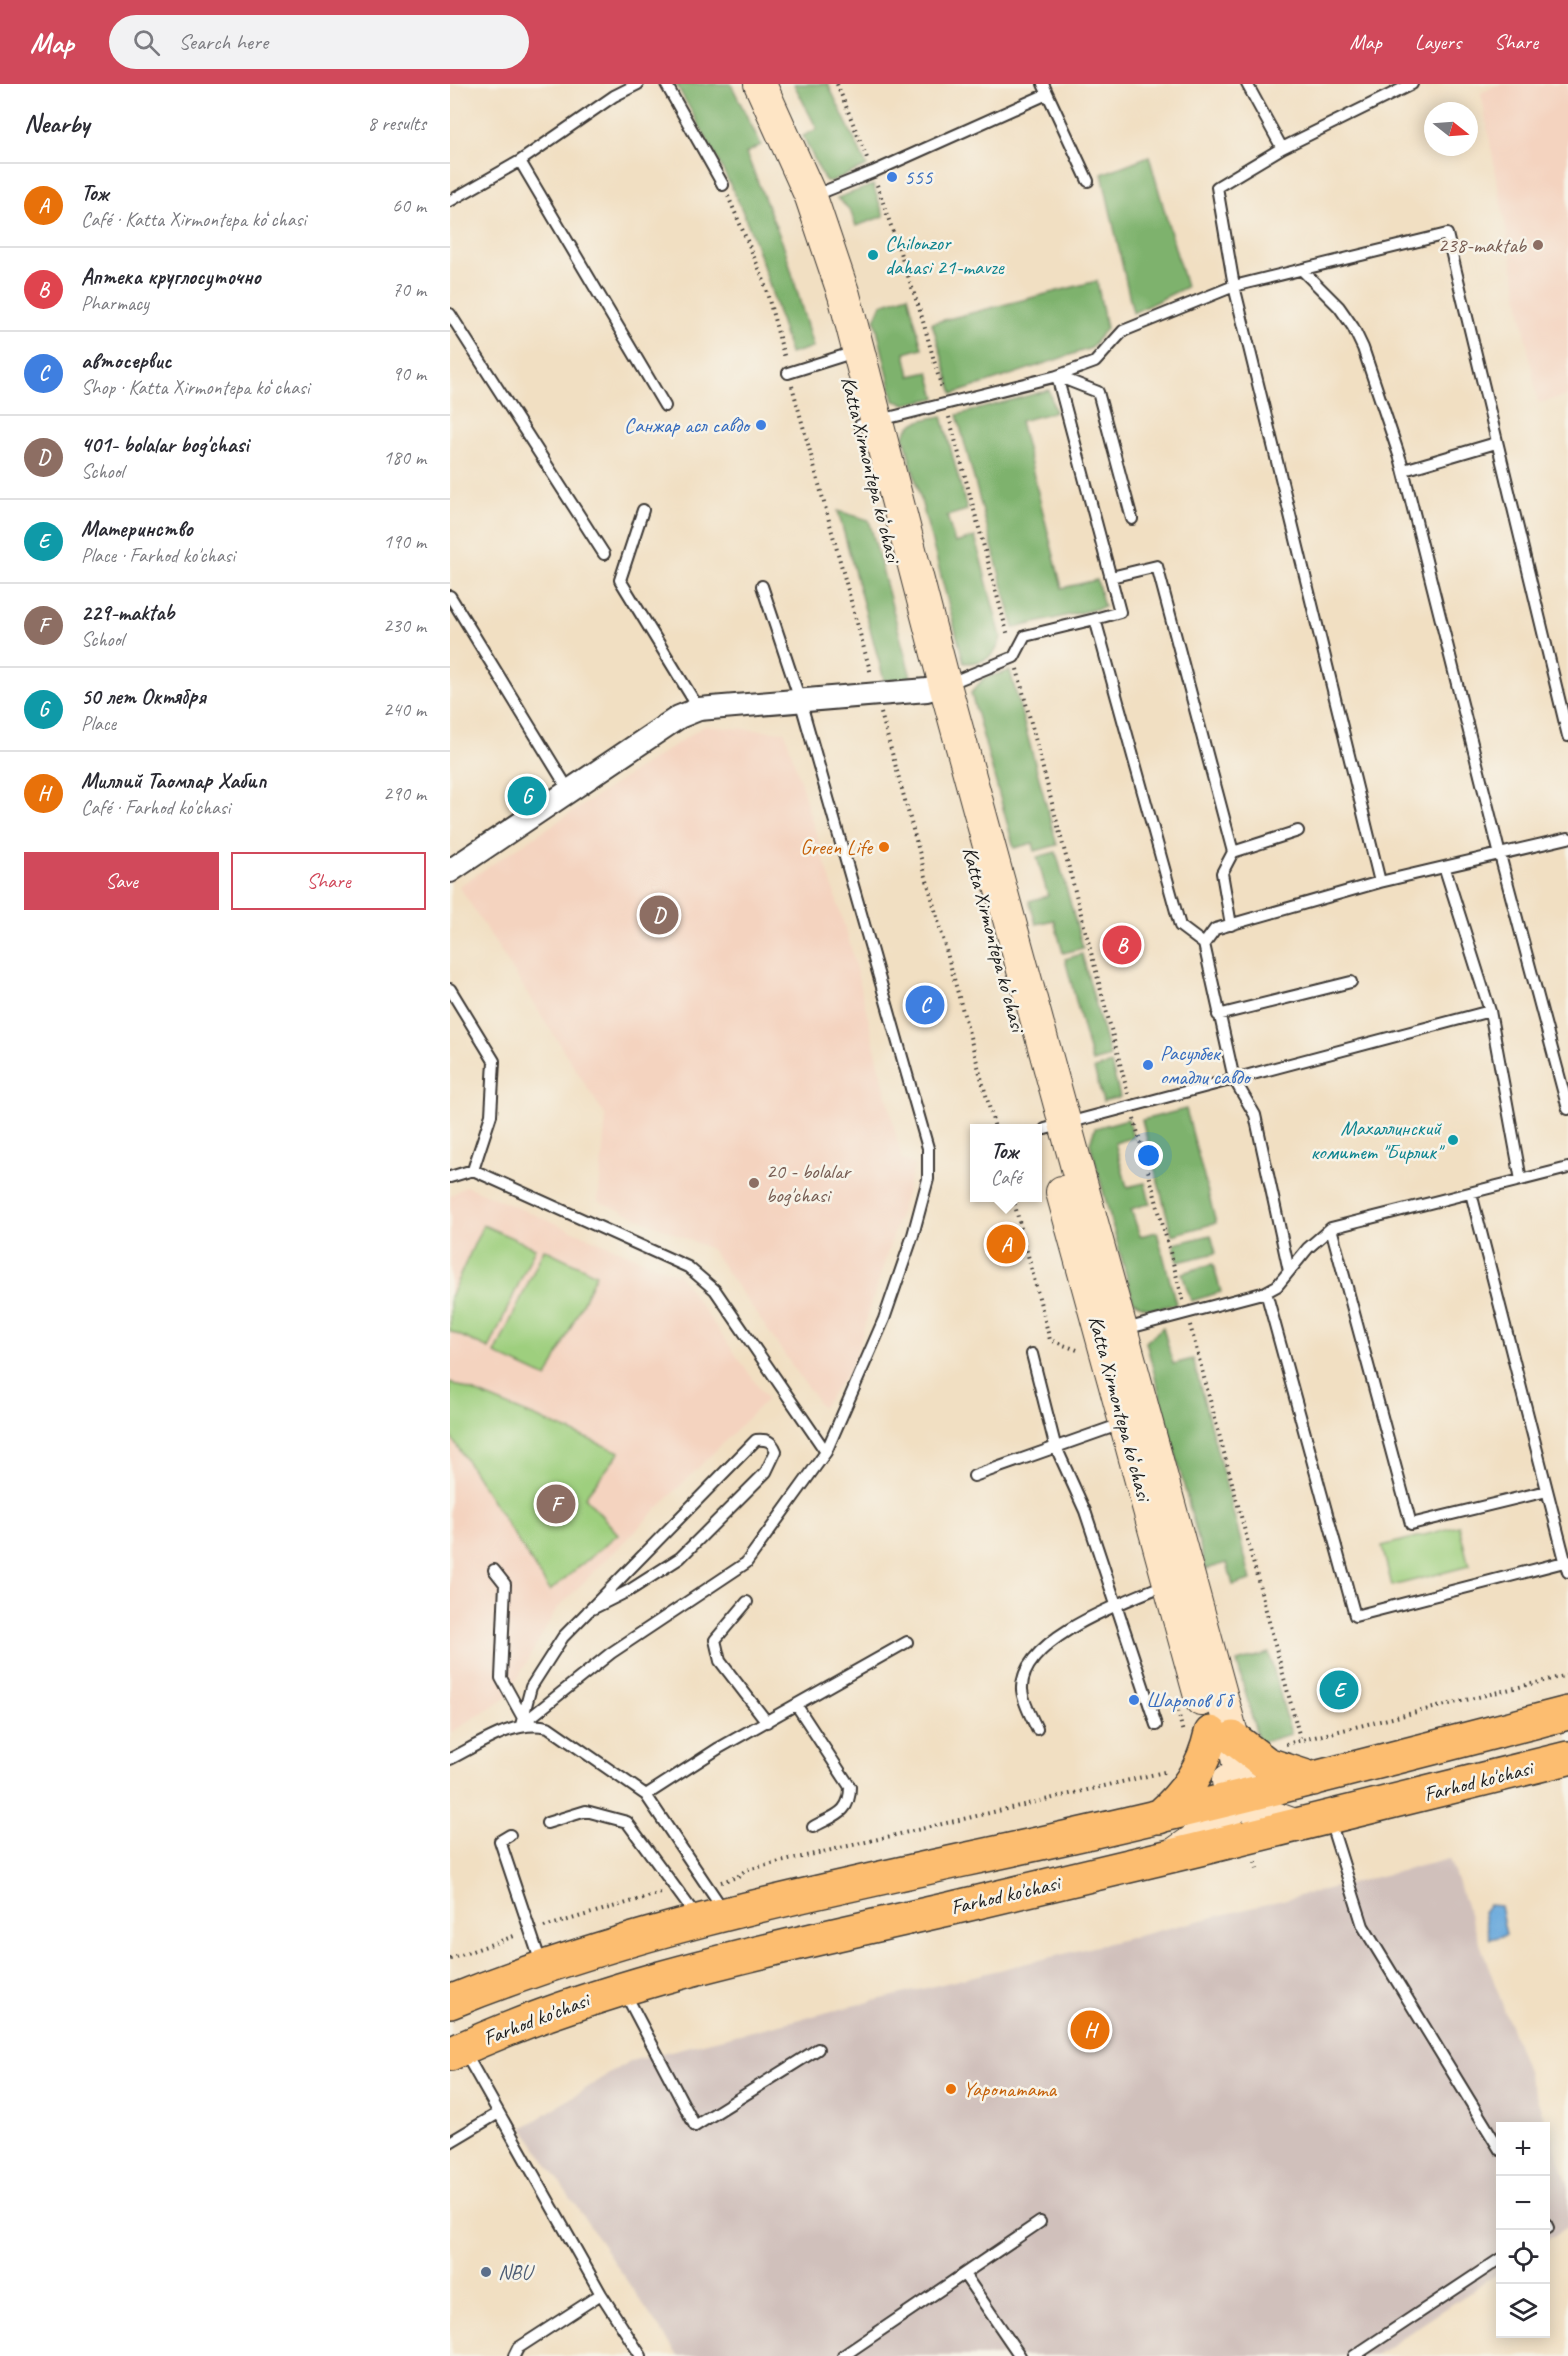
<!DOCTYPE html>
<html lang="en">
<head>
<meta charset="utf-8">
<style>
	:root { --surface:#fff; --page:#f2f2f3; --text:#2b2b33; --muted:#7c7c81; --line:#e1e1e2; --accent:#d1495b }
	body { margin:0; font-family:Caveat,sans-serif; background:var(--page); color:var(--text) }
	.controls { position:absolute; right:18px; bottom:18px; display:grid; overflow:hidden; border-radius:0px; box-shadow:0 3px 15px #0003 }
	.controls button { width:54px; height:54px; display:grid; place-items:center; padding:0; border:0; border-bottom:2px solid var(--line); background:var(--surface); color:var(--text); font:30px sans-serif }
	.compass { position:absolute; left:974px; top:18px; width:54px; height:54px; border-radius:50%; background:var(--surface); box-shadow:0 3px 15px #0003; rotate:107deg }
	.you { position:absolute; left:699px; top:1072px; width:21px; height:21px; margin:-15px; border:4px solid #fff; border-radius:50%; background:#1a73e8; box-shadow:0 0 0 9px #1a73e833 }
	.badge { display:grid; place-items:center; width:39px; height:39px; border-radius:50%; background:var(--accent); color:#fff; font-size:20px; font-weight:700 }
	.pin { position:absolute; translate:-50% -50%; border:3px solid #fff; box-shadow:0 2px 6px #0006 }
	.popup { position:absolute; left:520px; top:1040px; width:72px; height:78px; box-sizing:border-box; display:grid; place-content:center; border-radius:0px; background:var(--surface); filter:drop-shadow(0 2px 4px #0005); font-size:20px; white-space:nowrap; color:var(--muted) }
	.popup b { font-size:22px; color:var(--text) }
	.popup::after { content:''; position:absolute; left:50%; top:100%; margin-left:-12px; border:12px solid transparent; border-top-color:var(--surface) }
	.list { margin:0; padding:0; list-style:none }
	h2 { display:flex; justify-content:space-between; align-items:center; height:78px; margin:0; padding:0 24px; font-size:26px }
	h2 small { font-size:20px; font-weight:400; color:var(--muted) }
	.list li { display:grid; grid-template-columns:39px 1fr auto; gap:18px; align-items:center; box-sizing:border-box; height:84px; padding:0 24px; border-top:2px solid var(--line) }
	.list b { display:block; font-size:22px; white-space:nowrap }
	.list p { margin:0; font-size:20px; white-space:nowrap; color:var(--muted) }
	.list em { font-size:20px; font-style:normal; color:var(--muted) }
	.actions { display:flex; gap:12px; padding:18px 24px }
	.actions a { flex:1; padding:14px 0; border:2px solid var(--accent); border-radius:0px; text-align:center; font-size:21px; color:var(--accent) }
	.actions .main { background:var(--accent); color:#fff }
	.icon { flex:none; width:33px; height:33px; fill:none; stroke:currentColor; stroke-width:2; stroke-linecap:round; stroke-linejoin:round }
	.map { position:relative; flex:none; width:1118px; height:2272px; overflow:hidden }
	header { display:flex; align-items:center; gap:36px; box-sizing:border-box; height:84px; padding:0 30px; background:var(--accent); color:#fff }
	header strong { font-size:28px }
	nav { display:flex; gap:33px; margin-inline-start:auto; font-size:21px }
	.search { width:420px; height:54px; background:var(--page); display:flex; align-items:center; gap:15px; box-sizing:border-box; padding:0 21px; border-radius:33px; color:var(--muted); font-size:22px }
	main { display:flex }
	aside { flex:1; background:var(--surface) }
	.map>svg:first-child { display:block }
	.built { fill:#f4d3bf }
	.industrial { fill:#d0c0bb }
	.green { fill:#9ecf7e; stroke:#5d764d; stroke-width:1.5 }
	.forest { fill:#7eb26d; stroke:#4d6744; stroke-width:1.5 }
	.water { fill:#69a9dc; stroke:#42627c; stroke-width:1.5 }
	.lines { fill:none; stroke-linecap:round; stroke-linejoin:round }
	.lane-casing { stroke:#3c3935; stroke-width:14 }
	.street-casing { stroke:#3c3935; stroke-width:26 }
	.secondary-casing { stroke:#3c3935; stroke-width:34 }
	.primary-casing { stroke:#3c3935; stroke-width:36 }
	.path { stroke:#3c3935; stroke-width:4; stroke-dasharray:1.5 4.5; stroke-linecap:butt }
	.lane { stroke:#fff; stroke-width:10 }
	.street { stroke:#fff; stroke-width:22 }
	.secondary { stroke:#fee5c5; stroke-width:32 }
	.primary { stroke:#fcbd6f; stroke-width:33 }
	.shop-dot { fill:#3f7fe0; stroke:#f7f3e8; stroke-width:2 }
	.education-dot { fill:#8d6e63; stroke:#f7f3e8; stroke-width:2 }
	.culture-dot { fill:#0f9aa8; stroke:#f7f3e8; stroke-width:2 }
	.food-dot { fill:#e8710a; stroke:#f7f3e8; stroke-width:2 }
	.service-dot { fill:#5c6f8a; stroke:#f7f3e8; stroke-width:2 }
	.labels { text-anchor:middle; stroke-width:5; stroke-linejoin:round; paint-order:stroke }
	.shop-label { font-size:21px; fill:#366cbe; stroke:#f7f3e8; text-anchor:start }
	.culture-label { font-size:21px; fill:#0d838f; stroke:#f7f3e8; text-anchor:start }
	.education-label { font-size:21px; fill:#785e54; stroke:#f7f3e8; text-anchor:end }
	.street-label { font-size:21px; fill:#1c1c1c; stroke:#f7f3e8 }
	.food-label { font-size:21px; fill:#c56008; stroke:#f7f3e8; text-anchor:end }
	.service-label { font-size:21px; fill:#4e5e75; stroke:#f7f3e8; text-anchor:start }
</style>
</head>
<body>
<header>
<strong>Map</strong>
<div class="search"><svg class="icon" aria-label="search" viewBox="0 0 24 24"><circle cx="10" cy="10" r="6"/><path d="M15 15l6 6"/></svg>Search here</div>
<nav><a>Map</a><a>Layers</a><a>Share</a></nav>
</header>
<main>
<aside>
<h2>Nearby<small>8 results</small></h2>
<ul class="list">
<li><span class="badge" style="background:#e8710a">A</span><div><b>Тож</b><p>Café · Katta Xirmontepa koʻchasi</p></div><em>60 m</em></li>
<li><span class="badge" style="background:#e0444e">B</span><div><b>Аптека круглосуточно</b><p>Pharmacy</p></div><em>70 m</em></li>
<li><span class="badge" style="background:#3f7fe0">C</span><div><b>автосервис</b><p>Shop · Katta Xirmontepa koʻchasi</p></div><em>90 m</em></li>
<li><span class="badge" style="background:#8d6e63">D</span><div><b>401- bolalar bog'chasi</b><p>School</p></div><em>180 m</em></li>
<li><span class="badge" style="background:#0f9aa8">E</span><div><b>Материнство</b><p>Place · Farhod ko'chasi</p></div><em>190 m</em></li>
<li><span class="badge" style="background:#8d6e63">F</span><div><b>229-maktab</b><p>School</p></div><em>230 m</em></li>
<li><span class="badge" style="background:#0f9aa8">G</span><div><b>50 лет Октября</b><p>Place</p></div><em>240 m</em></li>
<li><span class="badge" style="background:#e8710a">H</span><div><b>Миллий Таомлар Хабип</b><p>Café · Farhod ko'chasi</p></div><em>290 m</em></li>
</ul>
<div class="actions"><a class="main">Save</a><a>Share</a></div>
</aside>
<div class="map">
<svg width="1118" height="2272" viewBox="0 0 1118 2272">
	<rect width="100%" height="100%" fill="#f7f3e8"/>
	<filter id="ink" filterUnits="userSpaceOnUse"><feTurbulence type="fractalNoise" baseFrequency=".0167" numOctaves="2"/><feDisplacementMap in="SourceGraphic" scale="12" xChannelSelector="R" yChannelSelector="G"/><feConvolveMatrix kernelMatrix="1 2 1 2 8 2 1 2 1" color-interpolation-filters="sRGB"/></filter>
	<filter id="wash" filterUnits="userSpaceOnUse"><feTurbulence type="fractalNoise" baseFrequency=".008" numOctaves="4" result="noise"/><feDisplacementMap in="SourceGraphic" scale="24" xChannelSelector="R" yChannelSelector="G"/><feGaussianBlur stdDeviation="1.35" result="paint"/><feColorMatrix in="noise" values="0 0 0 0 0 0 0 0 0 0 0 0 0 0 0 0 0 1.4 0 .05"/><feComposite in="paint" operator="in"/></filter>
	<g filter="url(#wash)">
		<rect width="100%" height="100%" fill="#f1dfc2"/>
		<path class="built" d="M 1049,0 L 1118,0 L 1118,312 L 1088,319 L 1031,9 Z
			M 254,642 L 335,648 L 400,860 L 452,1075 L 465,1081 L 402,1282 L 372,1324 L 261,1165 L 148,1117 L 156,1033 L 9,802 Z
			M 16,1102 L 229,1191 L 317,1315 L 106,1526 L 57,1613 L 0,1649 L 0,1112 Z"/>
		<path class="industrial" d="M 999,1775 L 1118,2099 L 1118,2142 L 1096,2157 L 1096,2042 L 1050,2042 L 1050,2188 L 925,2272 L 228,2272 L 73,2044 L 180,1977 Z"/>
		<path class="green" d="M 33,1141 L 85,1164 L 39,1265 L 0,1247 L 0,1213 Z
			M 94,1165 L 146,1190 L 97,1294 L 45,1270 Z
			M 0,1298 L 170,1368 L 135,1413 L 168,1450 L 100,1507 L 0,1351 Z
			M 1009,1442 L 1019,1482 L 942,1502 L 932,1462 Z"/>
		<path class="forest" d="M 226,0 L 281,0 L 311,61 L 296,69 L 335,165 L 363,263 L 340,270 C 326,221 312,173 292,126 C 273,83 250,42 226,0 Z
			M 344,0 L 378,0 L 417,82 L 382,97 L 376,97 L 373,93 L 353,52 L 367,45 Z
			M 699,72 L 736,203 L 683,229 L 652,90 Z
			M 423,101 L 434,132 L 406,142 L 400,126 L 387,114 Z
			M 647,197 L 656,244 L 641,264 L 503,310 L 482,239 Z
			M 458,211 L 472,264 L 455,269 L 460,292 L 479,288 L 486,314 L 456,320 L 444,317 L 425,236 L 432,220 Z
			M 599,306 L 605,328 L 570,337 L 612,504 L 647,496 L 654,523 L 564,544 L 507,331 Z
			M 492,332 L 517,426 L 497,432 L 505,459 L 525,453 L 551,553 C 547,573 534,579 514,579 L 454,352 C 458,336 478,335 492,332 Z
			M 388,427 L 419,436 L 462,597 L 434,596 Z
			M 560,587 L 607,761 L 585,767 L 583,759 L 564,764 L 521,609 L 534,594 Z
			M 606,768 L 633,864 L 613,869 L 604,836 L 586,840 L 579,817 L 598,812 L 587,773 Z
			M 632,870 L 660,973 L 642,978 L 615,875 Z
			M 661,980 L 670,1013 L 653,1017 L 644,985 Z
			M 736,1025 L 766,1139 L 722,1151 L 692,1036 Z
			M 678,1035 L 683,1053 L 665,1059 L 677,1103 L 695,1099 L 700,1119 L 681,1125 L 690,1152 L 707,1148 L 726,1220 C 710,1224 697,1229 683,1216 L 640,1059 L 645,1044 Z
			M 761,1151 L 766,1169 L 728,1178 L 724,1160 Z
			M 763,1180 L 771,1208 L 741,1217 L 732,1189 Z
			M 713,1243 L 723,1280 L 743,1275 L 801,1496 L 783,1501 L 777,1479 L 756,1485 L 696,1258 Z
			M 819,1569 L 841,1650 L 809,1659 L 787,1578 Z"/>
		<path class="water" d="M 1039,1821 L 1050,1822 L 1056,1851 L 1040,1855 L 1033,1829 Z"/>
	</g>
	<g filter="url(#ink)">
		<g class="lines">
			<defs>
				<path id="lane" d="M 216,0 L 273,101
					M 593,0 L 638,97
					M 797,0 L 832,64
					M 70,77 L 215,322
					M 363,112 L 423,88 L 597,10
					M 0,117 L 70,77 L 164,12 L 188,0
					M 852,186 L 889,223 L 903,243 L 913,264 L 951,377 L 1050,771 L 1118,1025
					M 0,230 L 154,470
					M 338,289 L 392,272
					M 607,292 L 645,278 L 673,247 L 784,202 L 997,150 L 1118,652
					M 607,292 L 648,308 L 682,435
					M 410,341 L 607,292 L 670,528 L 645,535 L 730,842 L 754,860 L 784,995 L 595,1045
					M 954,386 L 1046,359
					M 193,426 L 170,496 L 249,625
					M 661,493 L 707,482 L 783,768
					M 0,512 L 120,708
					M 498,600 L 564,573 L 575,552 L 645,535
					M 995,785 L 1040,927 L 1071,1096
					M 930,798 L 784,202 L 767,103 L 832,64 L 962,0
					M 781,841 L 772,789 L 783,768 L 848,747
					M 754,860 L 765,845 L 930,798 L 1118,754
					M 0,905 L 44,977 L 41,1031 L 23,1086
					M 768,931 L 901,898
					M 0,1093 L 23,1086 L 238,1183 L 265,1206 L 376,1368
					M 1021,1109 L 1118,1488
					M 881,1144 L 961,1440 L 1097,1407
					M 839,1187 L 805,1031 L 784,995 L 1040,927
					M 816,1208 L 905,1532 L 1118,1477
					M 675,1245 L 816,1208 L 827,1202 L 858,1164 L 881,1144 L 1118,1084
					M 582,1270 L 605,1361 L 635,1427 L 706,1641
					M 524,1392 L 674,1339
					M 44,1486 L 55,1500 L 51,1594 L 73,1634
					M 297,1518 L 265,1556 L 270,1577 L 317,1638
					M 138,1527 L 180,1506 L 230,1474 L 316,1388 L 326,1367 C 322,1357 317,1355 306,1356 L 113,1553 L 81,1603 L 71,1641 L 161,1569 L 296,1479 L 376,1368 L 434,1235 L 463,1151 L 478,1095 L 478,1064 L 350,616 L 312,502
					M 347,1622 L 400,1703 C 400,1730 384,1731 363,1743
					M 587,1645 C 582,1634 573,1619 572,1606 C 569,1554 679,1516 717,1500
					M 0,1675 C 30,1660 64,1635 98,1643 L 196,1711 L 274,1827
					M 196,1711 L 269,1664 L 457,1558
					M 880,1737 L 913,1842 L 1050,2066
					M 97,1739 L 136,1727 L 177,1738 L 246,1832
					M 60,1751 L 50,1757 L 92,1882
					M 175,1909 L 245,2042 L 368,1965
					M 14,1967 L 151,2210 L 191,2272
					M 0,2058 L 47,2030
					M 1096,2140 L 1098,2144 L 1096,2145
					M 514,2190 L 570,2272
					M 64,2272 L 68,2264 L 151,2210
					M 393,2272 L 590,2138
					M 904,2272 L 1050,2175"/>
				<path id="street" d="M 0,787 L 229,633 L 249,625 L 477,606 L 495,601"/>
				<path id="secondary" d="M 310,0 L 361,113 L 394,211 L 495,601 L 783,1654 C 787,1673 793,1695 787,1714 C 781,1735 740,1758 722,1772
					M 612,1108 L 751,1616
					M 778,1697 C 795,1728 816,1730 847,1742"/>
				<path id="primary" d="M 783,1654 L 817,1680 L 863,1695
					M 709,1733 C 736,1709 753,1685 761,1649
					M 0,1918 C 194,1839 401,1801 605,1756 C 777,1718 947,1673 1118,1629
					M 0,1970 C 161,1895 335,1863 507,1823 C 711,1775 915,1725 1118,1674"/>
			</defs>
			<use href="#lane" class="lane-casing"/>
			<use href="#street" class="street-casing"/>
			<use href="#secondary" class="secondary-casing"/>
			<use href="#primary" class="primary-casing"/>
			<path class="path" d="M 387,0 L 417,74
				M 427,101 L 471,230 L 492,305
				M 278,112 L 313,194 L 335,275
				M 342,302 L 421,590
				M 499,333 L 558,552
				M 567,585 L 678,1010
				M 431,629 L 545,1044
				M 684,1035 L 733,1216
				M 563,1114 L 600,1256 L 630,1267
				M 740,1241 L 850,1654
				M 728,1627 L 733,1649
				M 836,1660 L 1118,1591
				M 805,1778 L 808,1789
				M 271,1798 L 287,1793 L 296,1786 L 714,1688
				M 94,1843 L 211,1809
				M 0,1875 L 67,1851"/>
			<use href="#lane" class="lane"/>
			<use href="#street" class="street"/>
			<use href="#secondary" class="secondary"/>
			<use href="#primary" class="primary"/>
		</g>
	</g>
	<g class="shop-dot">
		<circle cx="442" cy="93" r="6"/>
		<circle cx="311" cy="341" r="6"/>
		<circle cx="698" cy="981" r="6"/>
		<circle cx="684" cy="1616" r="6"/>
	</g>
	<g class="education-dot">
		<circle cx="1088" cy="161" r="6"/>
		<circle cx="304" cy="1099" r="6"/>
	</g>
	<g class="culture-dot">
		<circle cx="423" cy="171" r="6"/>
		<circle cx="1003" cy="1056" r="6"/>
	</g>
	<g class="food-dot">
		<circle cx="434" cy="763" r="6"/>
		<circle cx="501" cy="2005" r="6"/>
	</g>
	<circle class="service-dot" cx="36" cy="2188" r="6"/>
	<g class="labels">
		<g class="shop-label">
			<text x="454" y="100">555</text>
			<text x="299" y="348" text-anchor="end">Санжар асл савдо</text>
			<text x="710" y="976">Расулбек<tspan x="710" dy="24">омадли савдо</tspan></text>
			<text x="696" y="1623">Шаропов б б</text>
		</g>
		<g class="culture-label">
			<text x="435" y="166">Chilonzor<tspan x="435" dy="24">dahasi 21-mavze</tspan></text>
			<text x="991" y="1051" text-anchor="end">Махаллинский<tspan x="991" dy="24">комитет "Бирлик"</tspan></text>
		</g>
		<g class="education-label">
			<text x="1076" y="168">238-maktab</text>
			<text x="316" y="1094" text-anchor="start">20 - bolalar<tspan x="316" dy="24">bog'chasi</tspan></text>
		</g>
		<g class="street-label">
			<text transform="translate(421 385) rotate(76)" y="7">Katta Xirmontepa koʻchasi</text>
			<text transform="translate(544 855) rotate(75)" y="7">Katta Xirmontepa koʻchasi</text>
			<text transform="translate(670 1324) rotate(75)" y="7">Katta Xirmontepa koʻchasi</text>
			<text transform="translate(1028 1697) rotate(-14)" y="7">Farhod ko'chasi</text>
			<text transform="translate(555 1811) rotate(-13)" y="7">Farhod ko'chasi</text>
			<text transform="translate(86 1935) rotate(-21)" y="7">Farhod ko'chasi</text>
		</g>
		<g class="food-label">
			<text x="422" y="770">Green Life</text>
			<text x="513" y="2012" text-anchor="start">Yaponamama</text>
		</g>
		<g class="service-label">
			<text x="48" y="2195">NBU</text>
		</g>
	</g>
</svg>
<div class="controls">
<button>+</button>
<button>−</button>
<button><svg class="icon" aria-label="locate" viewBox="0 0 24 24"><circle cx="12" cy="12" r="6"/><path d="M12 2v4M12 18v4M2 12h4M18 12h4"/></svg></button>
<button><svg class="icon" aria-label="layers" viewBox="0 0 24 24"><path d="M12 4l9 5-9 5-9-5zM3 14l9 5 9-5"/></svg></button>
</div>
<svg class="compass" viewBox="-18 -18 36 36"><path d="M0-13l5 13h-10z" fill="#e53935"/><path d="M0 13l5-13h-10z" fill="#7c7c81"/></svg>
<div class="you"></div>
<div class="pin badge" style="left:556px;top:1160px;background:#e8710a">A</div>
<div class="popup"><b>Тож</b>Café</div>
<div class="pin badge" style="left:672px;top:861px;background:#e0444e">B</div>
<div class="pin badge" style="left:475px;top:921px;background:#3f7fe0">C</div>
<div class="pin badge" style="left:209px;top:831px;background:#8d6e63">D</div>
<div class="pin badge" style="left:889px;top:1606px;background:#0f9aa8">E</div>
<div class="pin badge" style="left:106px;top:1420px;background:#8d6e63">F</div>
<div class="pin badge" style="left:77px;top:712px;background:#0f9aa8">G</div>
<div class="pin badge" style="left:640px;top:1946px;background:#e8710a">H</div>
</div>
</main>
</body>
</html>
